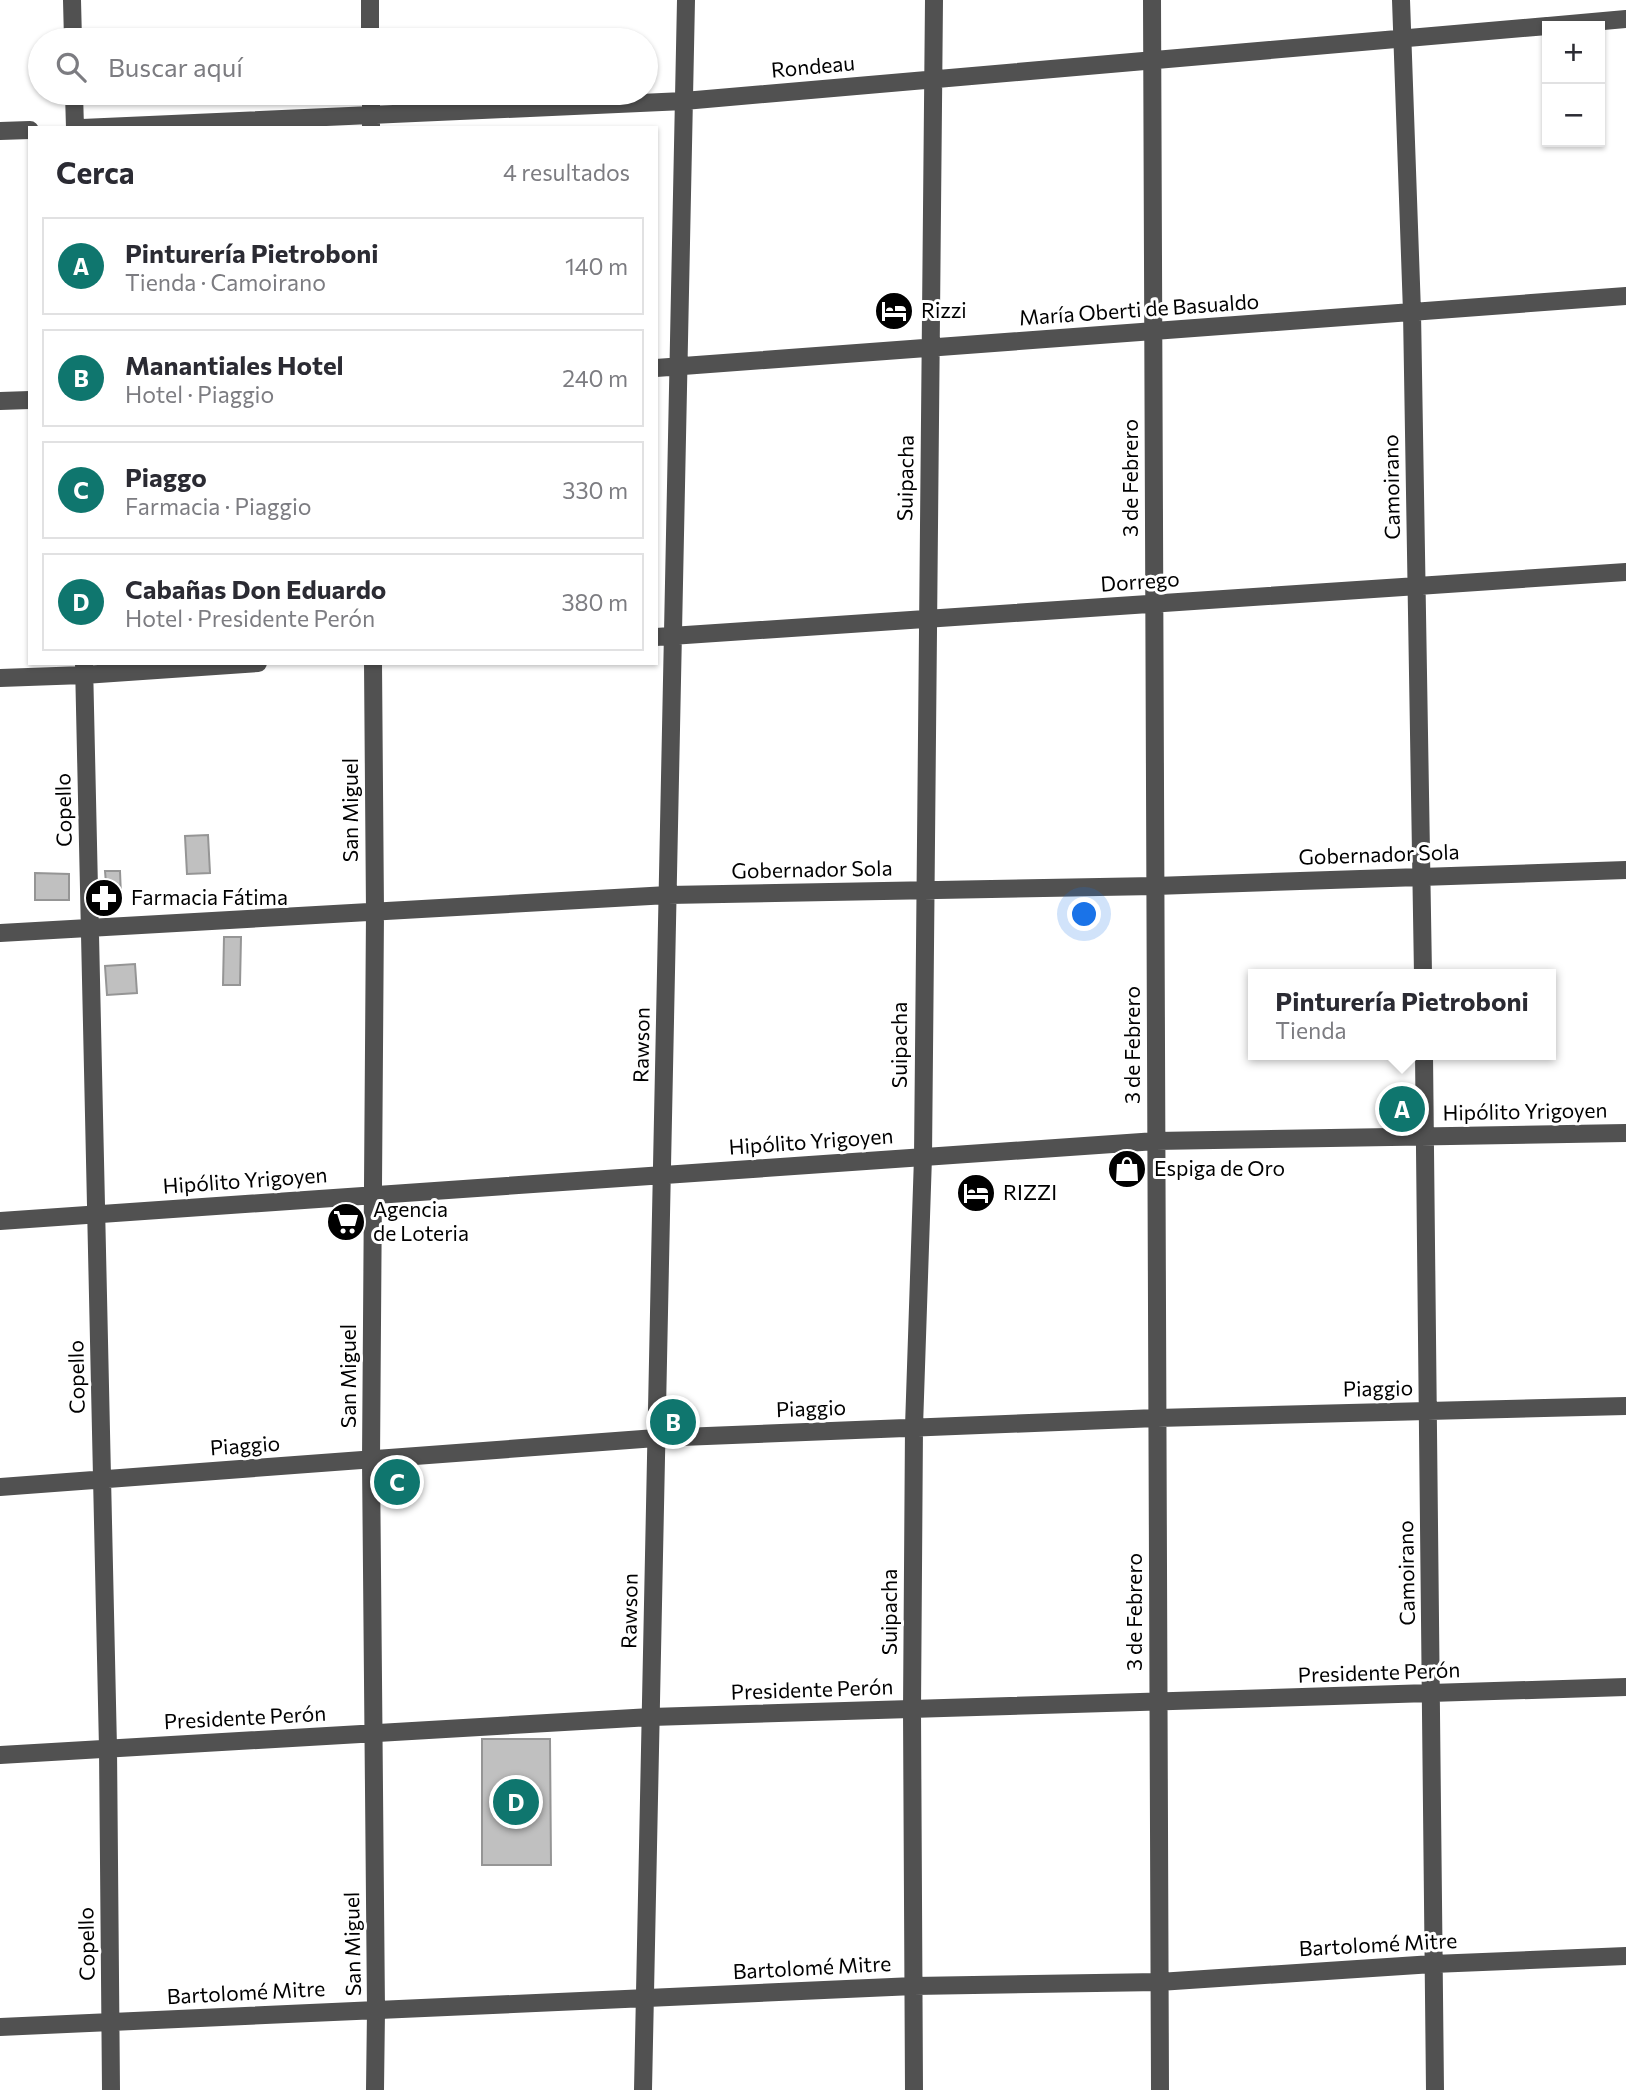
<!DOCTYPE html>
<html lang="es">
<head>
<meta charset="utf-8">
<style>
	:root { --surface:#fff; --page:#f2f2f3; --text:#2b2b33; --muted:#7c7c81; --line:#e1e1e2; --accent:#0f766e }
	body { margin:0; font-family:Commissioner,sans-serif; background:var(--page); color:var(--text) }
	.controls { position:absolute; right:21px; top:21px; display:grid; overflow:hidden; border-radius:0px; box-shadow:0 2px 5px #0004 }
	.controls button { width:63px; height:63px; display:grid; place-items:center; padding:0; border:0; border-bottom:2px solid var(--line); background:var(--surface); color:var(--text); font:35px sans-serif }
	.you { position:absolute; left:1085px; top:915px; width:24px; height:24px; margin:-18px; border:5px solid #fff; border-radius:50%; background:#1a73e8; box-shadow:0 0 0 10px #1a73e833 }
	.badge { display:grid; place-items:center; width:46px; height:46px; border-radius:50%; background:var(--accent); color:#fff; font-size:23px; font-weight:700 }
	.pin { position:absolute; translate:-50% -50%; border:4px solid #fff; box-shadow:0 2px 7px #0006 }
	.popup { position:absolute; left:1248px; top:969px; width:308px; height:91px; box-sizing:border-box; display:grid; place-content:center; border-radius:0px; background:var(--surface); filter:drop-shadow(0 2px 5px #0005); font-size:23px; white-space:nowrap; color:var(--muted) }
	.popup b { font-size:26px; color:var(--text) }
	.popup::after { content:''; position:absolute; left:50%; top:100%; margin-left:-14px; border:14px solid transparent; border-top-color:var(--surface) }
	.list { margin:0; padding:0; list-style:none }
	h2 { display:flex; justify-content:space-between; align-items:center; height:91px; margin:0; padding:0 28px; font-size:30px }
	h2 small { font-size:23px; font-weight:400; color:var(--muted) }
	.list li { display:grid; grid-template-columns:46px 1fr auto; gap:21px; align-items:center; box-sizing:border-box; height:98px; margin:0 14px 14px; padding:0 14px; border:2px solid var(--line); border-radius:0px }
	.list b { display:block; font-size:26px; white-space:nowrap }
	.list p { margin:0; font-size:23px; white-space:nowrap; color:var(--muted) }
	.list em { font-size:23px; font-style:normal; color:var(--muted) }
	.icon { flex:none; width:38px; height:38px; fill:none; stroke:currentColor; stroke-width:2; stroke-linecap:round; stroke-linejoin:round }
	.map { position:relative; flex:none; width:1626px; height:2090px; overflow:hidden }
	.search { position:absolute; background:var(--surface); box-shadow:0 2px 5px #0004; left:28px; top:28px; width:630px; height:77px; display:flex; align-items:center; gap:18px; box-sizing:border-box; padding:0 24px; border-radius:38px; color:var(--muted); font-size:26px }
	.panel { position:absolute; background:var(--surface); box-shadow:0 2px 5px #0004; left:28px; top:126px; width:630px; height:539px; border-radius:0px }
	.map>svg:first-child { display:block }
	.building { fill:#c0c0c0; stroke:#959595; stroke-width:2 }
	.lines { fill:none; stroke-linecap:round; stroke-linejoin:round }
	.minor { stroke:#515151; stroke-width:18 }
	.labels { text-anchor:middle; stroke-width:6; stroke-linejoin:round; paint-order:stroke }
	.street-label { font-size:21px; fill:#000; stroke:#fff }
	.poi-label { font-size:21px; fill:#000; stroke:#fff; text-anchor:start }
</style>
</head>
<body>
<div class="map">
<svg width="1626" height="2090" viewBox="0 0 1626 2090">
	<rect width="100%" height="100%" fill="#fff"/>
	<path class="building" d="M 208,835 L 210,873 L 187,874 L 185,836 Z
		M 105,871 L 120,871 L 121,896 L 107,896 Z
		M 35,873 L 69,874 L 69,900 L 35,900 Z
		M 224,937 L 241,937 L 240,985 L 223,985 Z
		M 135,964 L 137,993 L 107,995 L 105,966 Z
		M 482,1739 L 550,1739 L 551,1865 L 482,1865 Z"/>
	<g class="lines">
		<path class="minor" d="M 72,0 L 73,40
			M 370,0 L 370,40
			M 1152,0 L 1160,2090
			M 1401,0 L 1412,312 L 1423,974
			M 1548,26 L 1626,19
			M 74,93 L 75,128
			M 371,93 L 371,128
			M 82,128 L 684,101 L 1547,26
			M 0,131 L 30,130
			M 656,368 L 1626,296
			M 0,401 L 30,400
			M 656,637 L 1626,572
			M 84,663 L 108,1748 L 111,2090
			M 373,663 L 375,912 L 371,1460 L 376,2010 L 375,2090
			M 0,678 L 84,675 L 258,663
			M 0,933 L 668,895 L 1155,886 L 1626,870
			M 1424,1055 L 1435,2090
			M 0,1221 L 1156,1141 L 1626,1133
			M 0,1487 L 656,1438 L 1157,1418 L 1626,1406
			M 0,1755 L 651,1717 L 1626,1687
			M 0,2027 L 914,1986 L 1159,1982 L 1433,1964 L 1626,1956
			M 643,2090 L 686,0
			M 914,2090 L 912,1710 L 914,1427 L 923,1157 L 934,0"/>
	</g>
	<defs>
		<symbol id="hotel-disc" viewBox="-11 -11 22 22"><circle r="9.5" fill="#000" stroke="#fff"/><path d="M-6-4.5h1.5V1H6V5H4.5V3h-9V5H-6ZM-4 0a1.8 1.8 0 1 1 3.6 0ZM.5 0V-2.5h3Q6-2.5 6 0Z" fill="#fff"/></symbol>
		<symbol id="pharmacy-disc" viewBox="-11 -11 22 22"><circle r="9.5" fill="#000" stroke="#fff"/><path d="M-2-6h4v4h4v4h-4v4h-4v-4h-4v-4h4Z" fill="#fff"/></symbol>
		<symbol id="shop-disc" viewBox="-11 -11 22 22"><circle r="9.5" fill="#000" stroke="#fff"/><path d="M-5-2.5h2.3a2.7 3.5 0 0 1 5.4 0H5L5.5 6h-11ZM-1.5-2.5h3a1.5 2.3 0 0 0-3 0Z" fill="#fff"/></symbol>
		<symbol id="supermarket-disc" viewBox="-11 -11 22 22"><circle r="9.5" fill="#000" stroke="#fff"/><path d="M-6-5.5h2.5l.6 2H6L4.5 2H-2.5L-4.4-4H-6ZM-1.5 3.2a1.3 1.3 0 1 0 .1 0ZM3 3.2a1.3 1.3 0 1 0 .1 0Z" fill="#fff"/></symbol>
	</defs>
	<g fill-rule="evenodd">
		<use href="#hotel-disc" x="872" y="289" width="44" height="44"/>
		<use href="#pharmacy-disc" x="82" y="876" width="44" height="44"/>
		<use href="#shop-disc" x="1105" y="1147" width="44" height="44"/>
		<use href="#hotel-disc" x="954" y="1171" width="44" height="44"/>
		<use href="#supermarket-disc" x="324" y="1200" width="44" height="44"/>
	</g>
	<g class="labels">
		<g class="street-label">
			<text transform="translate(813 67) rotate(-5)" y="7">Rondeau</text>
			<text transform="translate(1139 310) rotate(-4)" y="7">María Oberti de Basualdo</text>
			<text transform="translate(906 478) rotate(-89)" y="7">Suipacha</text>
			<text transform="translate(1131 478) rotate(-90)" y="7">3 de Febrero</text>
			<text transform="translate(1392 487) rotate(-91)" y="7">Camoirano</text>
			<text transform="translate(1140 582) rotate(-4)" y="7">Dorrego</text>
			<text transform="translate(64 810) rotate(-91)" y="7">Copello</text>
			<text transform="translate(351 810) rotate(-90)" y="7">San Miguel</text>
			<text transform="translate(1379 855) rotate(-2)" y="7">Gobernador Sola</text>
			<text transform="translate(812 870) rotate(-1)" y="7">Gobernador Sola</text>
			<text transform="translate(642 1045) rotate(-89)" y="7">Rawson</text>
			<text transform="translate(900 1045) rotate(-90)" y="7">Suipacha</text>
			<text transform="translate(1133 1045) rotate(-90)" y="7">3 de Febrero</text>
			<text transform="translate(1525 1112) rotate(-1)" y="7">Hipólito Yrigoyen</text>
			<text transform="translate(811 1142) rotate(-4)" y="7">Hipólito Yrigoyen</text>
			<text transform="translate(245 1181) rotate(-4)" y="7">Hipólito Yrigoyen</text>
			<text transform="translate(349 1376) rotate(-90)" y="7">San Miguel</text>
			<text transform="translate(77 1377) rotate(-91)" y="7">Copello</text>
			<text transform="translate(1378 1389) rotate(-1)" y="7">Piaggio</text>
			<text transform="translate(811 1409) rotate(-2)" y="7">Piaggio</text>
			<text transform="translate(245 1446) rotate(-4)" y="7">Piaggio</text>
			<text transform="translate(1407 1573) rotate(-91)" y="7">Camoirano</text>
			<text transform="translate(630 1611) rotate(-89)" y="7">Rawson</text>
			<text transform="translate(890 1612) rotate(-90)" y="7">Suipacha</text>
			<text transform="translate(1135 1612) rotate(-90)" y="7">3 de Febrero</text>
			<text transform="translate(1379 1673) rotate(-2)" y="7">Presidente Perón</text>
			<text transform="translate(812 1690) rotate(-2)" y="7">Presidente Perón</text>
			<text transform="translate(245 1718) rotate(-3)" y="7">Presidente Perón</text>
			<text transform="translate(87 1944) rotate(-91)" y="7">Copello</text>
			<text transform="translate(353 1944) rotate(-91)" y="7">San Miguel</text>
			<text transform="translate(1378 1945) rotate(-3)" y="7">Bartolomé Mitre</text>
			<text transform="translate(812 1968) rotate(-3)" y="7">Bartolomé Mitre</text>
			<text transform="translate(246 1993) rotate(-3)" y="7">Bartolomé Mitre</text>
		</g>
		<g class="poi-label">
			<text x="921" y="318">Rizzi</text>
			<text x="131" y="905">Farmacia Fátima</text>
			<text x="1154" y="1176">Espiga de Oro</text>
			<text x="1003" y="1200">RIZZI</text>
			<text x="373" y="1217">Agencia<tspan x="373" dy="24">de Loteria</tspan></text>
		</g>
	</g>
</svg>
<div class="controls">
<button>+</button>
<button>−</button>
</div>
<div class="you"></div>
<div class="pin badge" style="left:1402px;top:1109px">A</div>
<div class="popup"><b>Pinturería Pietroboni</b>Tienda</div>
<div class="pin badge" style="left:673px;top:1422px">B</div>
<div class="pin badge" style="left:397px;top:1482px">C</div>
<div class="pin badge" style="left:516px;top:1802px">D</div>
<div class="search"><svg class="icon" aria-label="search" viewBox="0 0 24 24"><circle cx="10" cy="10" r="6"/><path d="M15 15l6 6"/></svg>Buscar aquí</div>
<section class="panel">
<h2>Cerca<small>4 resultados</small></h2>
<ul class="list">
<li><span class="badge">A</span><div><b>Pinturería Pietroboni</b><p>Tienda · Camoirano</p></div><em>140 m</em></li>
<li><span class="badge">B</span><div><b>Manantiales Hotel</b><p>Hotel · Piaggio</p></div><em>240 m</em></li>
<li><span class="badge">C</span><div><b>Piaggo</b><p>Farmacia · Piaggio</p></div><em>330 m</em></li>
<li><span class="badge">D</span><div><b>Cabañas Don Eduardo</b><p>Hotel · Presidente Perón</p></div><em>380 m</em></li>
</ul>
</section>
</div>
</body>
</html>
